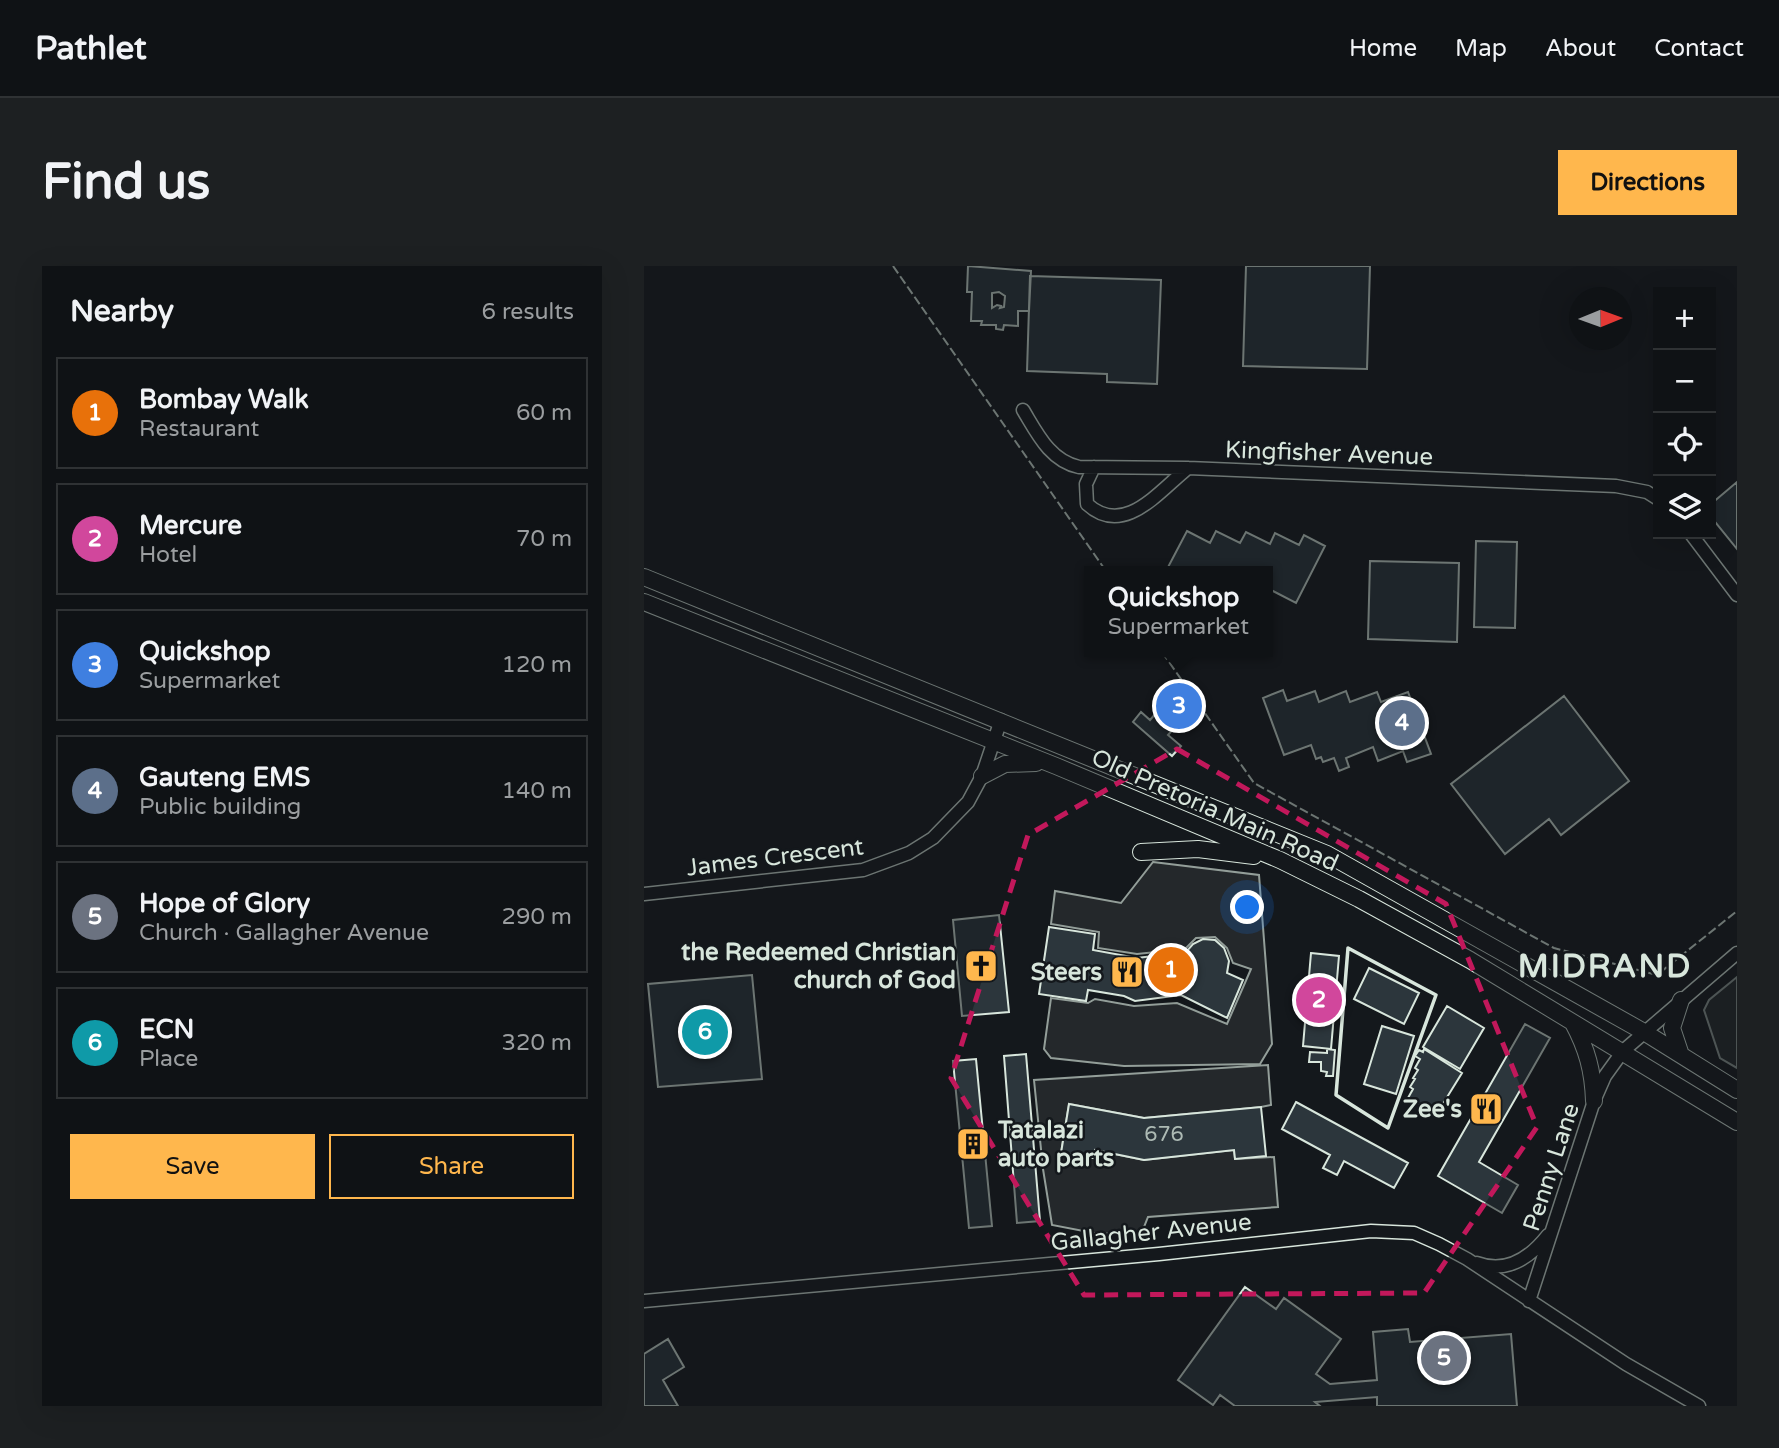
<!DOCTYPE html>
<html lang="en">
<head>
<meta charset="utf-8">
<style>
	:root { --surface:#0f1215; --page:#1d2022; --text:#f1f3f6; --muted:#9b9ea0; --line:#2f3234; --accent:#ffb74d }
	body { margin:0; font-family:"Varela Round",sans-serif; background:var(--page); color:var(--text) }
	.controls { position:absolute; right:21px; top:21px; display:grid; overflow:hidden; border-radius:0px; box-shadow:0 7px 28px #0002 }
	.controls button { width:63px; height:63px; display:grid; place-items:center; padding:0; border:0; border-bottom:2px solid var(--line); background:var(--surface); color:var(--text); font:35px sans-serif }
	.compass { position:absolute; left:925px; top:21px; width:63px; height:63px; border-radius:50%; background:var(--surface); box-shadow:0 7px 28px #0002; rotate:89deg }
	.you { position:absolute; left:604px; top:642px; width:24px; height:24px; margin:-18px; border:5px solid #fff; border-radius:50%; background:#1a73e8; box-shadow:0 0 0 10px #1a73e833 }
	.badge { display:grid; place-items:center; width:46px; height:46px; border-radius:50%; background:var(--accent); color:#fff; font-size:23px; font-weight:700 }
	.pin { position:absolute; translate:-50% -50%; border:4px solid #fff; box-shadow:0 2px 7px #0006 }
	.popup { position:absolute; left:440px; top:300px; width:189px; height:91px; box-sizing:border-box; display:grid; place-content:center; border-radius:0px; background:var(--surface); filter:drop-shadow(0 2px 5px #0005); font-size:23px; white-space:nowrap; color:var(--muted) }
	.popup b { font-size:26px; color:var(--text) }
	.popup::after { content:''; position:absolute; left:50%; top:100%; margin-left:-14px; border:14px solid transparent; border-top-color:var(--surface) }
	.list { margin:0; padding:0; list-style:none }
	h2 { display:flex; justify-content:space-between; align-items:center; height:91px; margin:0; padding:0 28px; font-size:30px }
	h2 small { font-size:23px; font-weight:400; color:var(--muted) }
	.list li { display:grid; grid-template-columns:46px 1fr auto; gap:21px; align-items:center; box-sizing:border-box; height:112px; margin:0 14px 14px; padding:0 14px; border:2px solid var(--line); border-radius:0px }
	.list b { display:block; font-size:26px; white-space:nowrap }
	.list p { margin:0; font-size:23px; white-space:nowrap; color:var(--muted) }
	.list em { font-size:23px; font-style:normal; color:var(--muted) }
	.actions { display:flex; gap:14px; padding:21px 28px }
	.actions a { flex:1; padding:16px 0; border:2px solid var(--accent); border-radius:0px; text-align:center; font-size:24px; color:var(--accent) }
	.actions .main { background:var(--accent); color:#111 }
	.icon { flex:none; width:38px; height:38px; fill:none; stroke:currentColor; stroke-width:2; stroke-linecap:round; stroke-linejoin:round }
	.map { position:relative; flex:none; width:1093px; height:1140px; overflow:hidden; border-radius:0px }
	header { display:flex; align-items:center; gap:42px; box-sizing:border-box; height:98px; padding:0 35px; background:var(--surface); border-bottom:2px solid var(--line) }
	header strong { font-size:33px }
	nav { display:flex; gap:38px; margin-inline-start:auto; font-size:24px }
	.intro { display:flex; align-items:center; justify-content:space-between; box-sizing:border-box; height:168px; padding:0 42px }
	h1 { margin:0; font-size:49px }
	.button { padding:18px 32px; border-radius:0px; background:var(--accent); color:#111; font-size:24px; font-weight:700 }
	main { display:flex; gap:42px; padding:0 42px }
	aside { flex:1; background:var(--surface); border-radius:0px; box-shadow:0 7px 28px #0002 }
	.map>svg:first-child { display:block }
	.parking { fill:#24282b; stroke:#939e99; stroke-width:2 }
	.building { fill:#2c363c; stroke:#d8e6dc; stroke-width:2; fill-rule:evenodd }
	.lines { fill:none; stroke-linecap:round; stroke-linejoin:round }
	.minor-casing { stroke:#d8e6dc; stroke-width:15 }
	.major-casing { stroke:#d8e6dc; stroke-width:18 }
	.minor { stroke:#14181c; stroke-width:12 }
	.major { stroke:#14181c; stroke-width:16 }
	.fence { stroke:#d8e6dc; stroke-width:2; stroke-dasharray:9 3.5; stroke-linecap:butt }
	.wall { stroke:#d8e6dc; stroke-width:3.5 }
	.marked { fill:none; stroke:#c2185b; stroke-width:5; stroke-dasharray:14 9; stroke-linejoin:round }
	.labels { text-anchor:middle; stroke-width:5; stroke-linejoin:round; paint-order:stroke }
	.number-label { font-size:21px; fill:#adbab4 }
	.street-label { font-size:24px; fill:#d8e6dc; stroke:#14181c }
	.poi-label { font-size:24px; font-weight:bold; fill:#d8e6dc; stroke:#14181c; text-anchor:end }
	.district-label { font-size:32px; font-weight:bold; letter-spacing:2px; fill:#d8e6dc; stroke:#14181c }
</style>
</head>
<body>
<header>
<strong>Pathlet</strong>
<nav><a>Home</a><a>Map</a><a>About</a><a>Contact</a></nav>
</header>
<div class="intro"><h1>Find us</h1><a class="button">Directions</a></div>
<main>
<aside>
<h2>Nearby<small>6 results</small></h2>
<ul class="list">
<li><span class="badge" style="background:#e8710a">1</span><div><b>Bombay Walk</b><p>Restaurant</p></div><em>60 m</em></li>
<li><span class="badge" style="background:#d1479c">2</span><div><b>Mercure</b><p>Hotel</p></div><em>70 m</em></li>
<li><span class="badge" style="background:#3f7fe0">3</span><div><b>Quickshop</b><p>Supermarket</p></div><em>120 m</em></li>
<li><span class="badge" style="background:#5c6f8a">4</span><div><b>Gauteng EMS</b><p>Public building</p></div><em>140 m</em></li>
<li><span class="badge" style="background:#6b7280">5</span><div><b>Hope of Glory</b><p>Church · Gallagher Avenue</p></div><em>290 m</em></li>
<li><span class="badge" style="background:#0f9aa8">6</span><div><b>ECN</b><p>Place</p></div><em>320 m</em></li>
</ul>
<div class="actions"><a class="main">Save</a><a>Share</a></div>
</aside>
<div class="map">
<svg width="1093" height="1140" viewBox="0 0 1093 1140">
	<rect width="100%" height="100%" fill="#14181c"/>
	<path class="parking" d="M 509,596 L 615,609 L 628,778 L 616,798 L 480,800 L 407,792 L 400,783 L 407,732 L 444,737 L 451,733 L 490,740 L 533,737 L 583,758 L 607,703 L 589,697 L 583,682 L 571,671 L 552,672 L 541,683 L 493,688 L 454,682 L 455,666 L 407,658 L 411,625 L 477,637 Z
		M 1093,711 L 1093,802 L 1076,792 L 1060,744 L 1065,734 Z
		M 624,799 L 627,839 L 617,841 L 500,852 L 425,838 L 417,887 L 450,892 L 451,884 L 500,894 L 590,884 L 591,893 L 630,891 L 634,941 L 504,951 L 498,966 L 455,968 L 408,959 L 399,903 L 390,814 Z"/>
	<path class="building" d="M 324,0 L 387,5 L 385,45 L 374,45 L 374,60 L 360,59 L 359,64 L 352,63 L 352,59 L 337,59 L 338,55 L 327,55 L 328,26 L 323,26 ZM 355,26 L 361,30 L 360,41 L 356,42 L 357,40 L 353,39 L 348,42 L 348,27 Z
		M 602,0 L 726,0 L 723,103 L 599,100 Z
		M 386,10 L 517,14 L 513,118 L 463,116 L 463,108 L 383,105 Z
		M 1093,216 L 1093,283 L 1067,251 L 1067,238 Z
		M 543,265 L 566,277 L 572,265 L 596,277 L 602,266 L 626,278 L 631,267 L 655,279 L 660,269 L 681,280 L 652,337 L 627,324 L 624,331 L 624,305 L 522,305 Z
		M 832,275 L 873,276 L 871,362 L 830,361 Z
		M 726,295 L 815,297 L 813,376 L 724,373 Z
		M 639,424 L 643,435 L 671,425 L 675,436 L 702,425 L 706,436 L 733,426 L 737,436 L 764,426 L 787,488 L 763,496 L 759,485 L 734,495 L 729,481 L 702,492 L 705,501 L 695,505 L 690,492 L 679,496 L 677,491 L 672,493 L 667,479 L 640,489 L 619,432 Z
		M 920,430 L 985,515 L 917,569 L 905,553 L 861,588 L 807,518 Z
		M 520,438 L 538,453 L 524,469 L 537,480 L 528,490 L 489,456 L 497,446 L 506,454 Z
		M 355,649 L 365,746 L 318,750 L 309,654 Z
		M 405,661 L 451,668 L 449,684 L 493,692 L 542,686 L 549,678 L 559,673 L 571,674 L 580,682 L 585,695 L 583,707 L 599,714 L 583,752 L 537,729 L 491,735 L 480,730 L 444,724 L 442,735 L 395,728 Z
		M 667,687 L 695,690 L 687,783 L 659,780 Z
		M 725,702 L 775,727 L 760,758 L 710,733 Z
		M 108,709 L 118,813 L 14,821 L 4,718 Z
		M 803,740 L 840,762 L 816,803 L 779,781 Z
		M 881,758 L 906,772 L 835,896 L 874,919 L 858,947 L 794,910 Z
		M 738,760 L 770,770 L 752,828 L 720,818 Z
		M 683,783 L 691,784 L 689,810 L 682,810 L 683,806 L 677,805 L 677,796 L 665,796 L 666,786 L 683,787 Z
		M 780,783 L 818,807 L 792,849 L 764,832 L 769,823 L 766,821 L 771,813 L 769,812 L 774,804 L 771,802 L 776,793 L 771,790 L 775,784 L 779,786 Z
		M 382,788 L 396,955 L 373,957 L 360,790 Z
		M 332,793 L 348,960 L 325,962 L 309,795 Z
		M 652,836 L 764,897 L 750,922 L 700,895 L 693,909 L 679,902 L 686,889 L 638,863 Z
		M 425,838 L 500,852 L 617,841 L 622,890 L 591,893 L 590,884 L 500,894 L 451,884 L 450,892 L 417,887 Z
		M 601,1021 L 632,1043 L 640,1032 L 697,1073 L 672,1108 L 686,1118 L 733,1114 L 729,1066 L 764,1063 L 766,1076 L 867,1068 L 873,1140 L 733,1140 L 733,1131 L 671,1136 L 676,1140 L 591,1140 L 576,1129 L 569,1139 L 534,1114 Z
		M 24,1073 L 40,1101 L 19,1114 L 34,1140 L 0,1140 L 0,1088 Z"/>
	<g class="lines">
		<defs>
			<path id="minor" d="M 379,144 C 393,167 406,195 435,201 L 544,202 L 972,220 L 1003,226 L 1014,233
				M 450,201 L 442,218 L 443,238 C 480,272 515,225 544,202
				M 1047,268 L 1093,329
				M 0,628 L 219,604 L 265,587 L 289,572 L 324,536 L 338,510 L 357,454
				M 833,997 C 862,1008 886,992 904,969
				M 0,1035 L 515,988 L 727,965 L 770,967 L 795,978 L 823,993 L 982,1098 L 1055,1140
				M 885,1035 L 950,835 L 961,810 L 979,785 L 1093,687"/>
			<path id="major" d="M 0,311 L 683,588 L 1000,766 L 1093,824
				M 0,336 L 412,500 L 636,594 L 715,633 L 826,694 L 1093,856
				M 338,510 L 361,498 L 392,497
				M 497,586 L 554,583 L 610,590
				M 929,757 C 943,783 949,805 950,835
				M 1037,789 L 1028,762 L 1037,734"/>
		</defs>
		<use href="#minor" class="minor-casing"/>
		<use href="#major" class="major-casing"/>
		<use href="#minor" class="minor"/>
		<use href="#major" class="major"/>
		<path class="fence" d="M 249,0 L 462,305
			M 518,386 L 610,517 L 910,682 L 1013,709 L 1093,645"/>
		<path class="wall" d="M 704,682 L 792,729 L 744,862 L 692,829 Z"/>
	</g>
	<path d="M0 0H1093V1140H0ZM 533,483 L 802,638 L 893,861 L 780,1027 L 440,1029 L 307,812 L 384,569 Z" fill="#14181c" fill-opacity=".55" fill-rule="evenodd"/>
	<path class="marked" d="M 533,483 L 802,638 L 893,861 L 780,1027 L 440,1029 L 307,812 L 384,569 Z"/>
	<defs>
		<symbol id="church-square" viewBox="-11 -11 22 22"><rect x="-9" y="-9" width="18" height="18" rx="4" fill="#ffb74d" stroke="#14181c"/><path d="M-1.2-6h2.4v3.5h3.3v2.4h-3.3V6h-2.4V-.1h-3.3v-2.4h3.3Z" fill="#111"/></symbol>
		<symbol id="restaurant-square" viewBox="-11 -11 22 22"><rect x="-9" y="-9" width="18" height="18" rx="4" fill="#ffb74d" stroke="#14181c"/><path d="M-5-6h1v4h1v-4h1v4h1v-4h1v5L-1.5 .5V6h-2V.5L-5-1ZM5-6V6H3V1.5H1.5Q1.5-4 5-6Z" fill="#111"/></symbol>
		<symbol id="building-square" viewBox="-11 -11 22 22"><rect x="-9" y="-9" width="18" height="18" rx="4" fill="#ffb74d" stroke="#14181c"/><path d="M-4-6H4V6H1V3H-1V6H-4ZM-2.5-4.3h1.7v1.8h-1.7ZM.8-4.3h1.7v1.8H.8ZM-2.5-1h1.7V.8h-1.7ZM.8-1h1.7V.8H.8Z" fill="#111"/></symbol>
	</defs>
	<g fill-rule="evenodd">
		<use href="#church-square" x="318" y="681" width="38" height="38"/>
		<use href="#restaurant-square" x="464" y="687" width="38" height="38"/>
		<use href="#restaurant-square" x="823" y="824" width="38" height="38"/>
		<use href="#building-square" x="310" y="859" width="38" height="38"/>
	</g>
	<g class="labels">
		<g class="number-label">
			<text x="520" y="875">676</text>
		</g>
		<g class="street-label">
			<text transform="translate(685 187) rotate(2)" y="8">Kingfisher Avenue</text>
			<text transform="translate(571 544) rotate(24)" y="8">Old Pretoria Main Road</text>
			<text transform="translate(131 591) rotate(-7)" y="8">James Crescent</text>
			<text transform="translate(907 901) rotate(-72)" y="8">Penny Lane</text>
			<text transform="translate(507 966) rotate(-6)" y="8">Gallagher Avenue</text>
		</g>
		<g class="poi-label">
			<text x="312" y="694">the Redeemed Christian<tspan x="312" dy="28">church of God</tspan></text>
			<text x="458" y="714">Steers</text>
			<text x="818" y="851">Zee's</text>
			<text x="354" y="872" text-anchor="start">Tatalazi<tspan x="354" dy="28">auto parts</tspan></text>
		</g>
		<g class="district-label">
			<text x="961" y="711">MIDRAND</text>
		</g>
	</g>
</svg>
<div class="controls">
<button>+</button>
<button>−</button>
<button><svg class="icon" aria-label="locate" viewBox="0 0 24 24"><circle cx="12" cy="12" r="6"/><path d="M12 2v4M12 18v4M2 12h4M18 12h4"/></svg></button>
<button><svg class="icon" aria-label="layers" viewBox="0 0 24 24"><path d="M12 4l9 5-9 5-9-5zM3 14l9 5 9-5"/></svg></button>
</div>
<svg class="compass" viewBox="-18 -18 36 36"><path d="M0-13l5 13h-10z" fill="#e53935"/><path d="M0 13l5-13h-10z" fill="#9b9ea0"/></svg>
<div class="you"></div>
<div class="pin badge" style="left:527px;top:704px;background:#e8710a">1</div>
<div class="pin badge" style="left:675px;top:734px;background:#d1479c">2</div>
<div class="pin badge" style="left:535px;top:440px;background:#3f7fe0">3</div>
<div class="popup"><b>Quickshop</b>Supermarket</div>
<div class="pin badge" style="left:758px;top:457px;background:#5c6f8a">4</div>
<div class="pin badge" style="left:800px;top:1092px;background:#6b7280">5</div>
<div class="pin badge" style="left:61px;top:766px;background:#0f9aa8">6</div>
</div>
</main>
</body>
</html>
